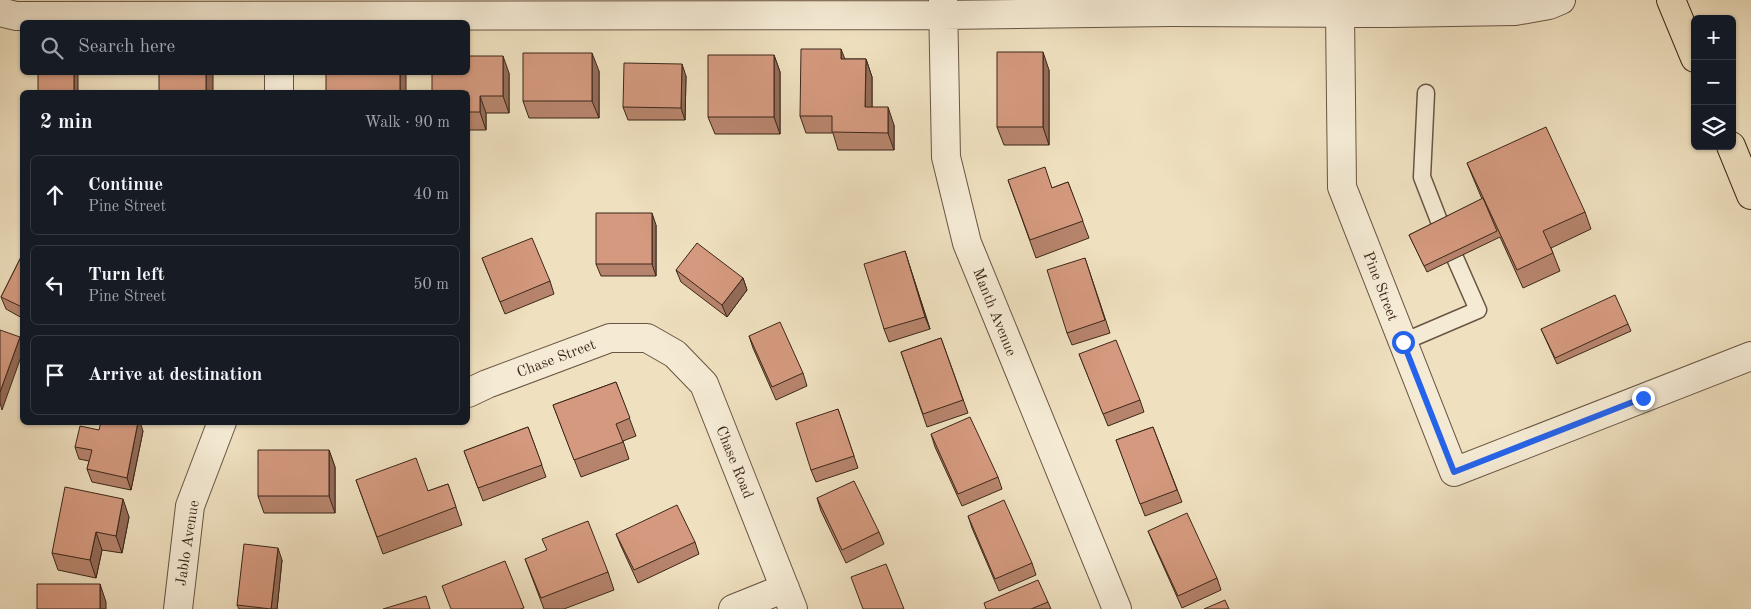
<!DOCTYPE html>
<html lang="en">
<head>
<meta charset="utf-8">
<style>
	:root { --surface:#171b24; --page:#20242c; --text:#f1f3f6; --muted:#9ea1a6; --line:#363941 }
	body { margin:0; font-family:"Old Standard TT",serif; background:var(--page); color:var(--text) }
	.controls { position:absolute; right:15px; top:15px; display:grid; overflow:hidden; border-radius:8px; box-shadow:0 1px 4px #0004 }
	.controls button { width:45px; height:45px; display:grid; place-items:center; padding:0; border:0; border-bottom:1px solid var(--line); background:var(--surface); color:var(--text); font:25px sans-serif }
	.stop { position:absolute; width:15px; height:15px; margin:-11px; border:4px solid #2563eb; border-radius:50%; background:#fff }
	.stop.end { background:#2563eb; border-color:#fff; box-shadow:0 1px 5px #0008 }
	.list { margin:0; padding:0; list-style:none }
	h2 { display:flex; justify-content:space-between; align-items:center; height:65px; margin:0; padding:0 20px; font-size:21px }
	h2 small { font-size:16px; font-weight:400; color:var(--muted) }
	.list li { display:grid; grid-template-columns:32px 1fr auto; gap:15px; align-items:center; box-sizing:border-box; height:80px; margin:0 10px 10px; padding:0 10px; border:1px solid var(--line); border-radius:8px }
	.list b { display:block; font-size:19px; white-space:nowrap }
	.list p { margin:0; font-size:16px; white-space:nowrap; color:var(--muted) }
	.list em { font-size:16px; font-style:normal; color:var(--muted) }
	.icon { flex:none; width:28px; height:28px; fill:none; stroke:currentColor; stroke-width:2; stroke-linecap:round; stroke-linejoin:round }
	.map { position:relative; flex:none; width:1751px; height:609px; overflow:hidden }
	.search { position:absolute; background:var(--surface); box-shadow:0 1px 4px #0004; left:20px; top:20px; width:450px; height:55px; display:flex; align-items:center; gap:12px; box-sizing:border-box; padding:0 18px; border-radius:8px; color:var(--muted); font-size:19px }
	.panel { position:absolute; background:var(--surface); box-shadow:0 1px 4px #0004; left:20px; top:90px; width:450px; height:335px; border-radius:8px }
	.map>svg:first-child { display:block }
	.lines { fill:none; stroke-linecap:round; stroke-linejoin:round }
	.service-casing { stroke:#695543; stroke-width:19 }
	.minor-casing { stroke:#695543; stroke-width:30 }
	.primary-casing { stroke:#3c271a; stroke-width:30 }
	.service { stroke:#f5ebd5; stroke-width:16 }
	.minor { stroke:#f5ebd5; stroke-width:28 }
	.primary { stroke:#efe0bf; stroke-width:28 }
	.wall { fill:#b6846c; stroke:#3c271a }
	.shaded-wall { fill:#946b58; stroke:#3c271a }
	.building { fill:#d4997e; stroke:#3c271a }
	.route { stroke:#2563eb; stroke-width:6 }
	.labels { text-anchor:middle; stroke-width:4; stroke-linejoin:round; paint-order:stroke }
	.street-label { font-size:15px; fill:#3c271a; stroke:#f5ebd5 }
</style>
</head>
<body>
<div class="map">
<svg width="1751" height="609" viewBox="0 0 1751 609">
	<rect width="100%" height="100%" fill="#efe0bf"/>
	<filter id="stains"><feTurbulence type="fractalNoise" baseFrequency=".004" numOctaves="4"/><feColorMatrix values="0 0 0 0 .2 0 0 0 0 .09 0 0 0 0 .02 0 0 0 .5 -.17"/></filter>
	<radialGradient id="worn" r=".72"><stop offset=".6" stop-color="#630" stop-opacity="0"/><stop offset="1" stop-color="#630" stop-opacity=".3"/></radialGradient>
	<g class="lines">
		<defs>
			<path id="service" d="M 1403,342 L 1478,310 L 1441,226 L 1422,177 L 1426,93"/>
			<path id="minor" d="M 943,0 L 946,157 L 967,243 L 1117,609
				M 0,12 L 16,16 L 943,15 L 1172,12 L 1390,13 L 1515,11 L 1549,5 L 1561,0
				M 1340,13 L 1342,187 L 1454,472 L 1751,356
				M 279,92 L 279,72
				M 468,393 L 487,384 L 610,338 L 647,338 L 675,354 L 704,384 L 793,609
				M 178,609 L 190,506 L 222,422
				M 733,609 L 785,588"/>
			<path id="primary" d="M 1671,0 L 1695,58
				M 1731,146 L 1751,195"/>
		</defs>
		<use href="#service" class="service-casing"/>
		<use href="#minor" class="minor-casing"/>
		<use href="#primary" class="primary-casing"/>
		<use href="#service" class="service"/>
		<use href="#minor" class="minor"/>
		<use href="#primary" class="primary"/>
	</g>
	<path class="wall" d="M 774,55 L 780,72 L 780,134 L 715,134 L 708,117 Z
		M 845,59 L 866,59 L 872,77 L 872,107 L 894,125 L 894,150 L 838,150 L 833,133 L 806,133 L 800,116 Z
		M 1049,70 L 1049,145 L 1004,145 L 997,127 Z
		M 599,71 L 599,118 L 529,118 L 523,101 Z
		M 509,73 L 509,113 L 486,113 L 486,130 L 468,130 L 468,92 Z
		M 686,76 L 685,120 L 628,120 L 623,107 Z
		M 1467,163 L 1585,212 L 1591,229 L 1551,248 L 1560,271 L 1523,288 L 1500,237 L 1427,272 L 1409,235 L 1482,199 L 1474,180 Z
		M 1008,180 L 1052,188 L 1068,182 L 1089,238 L 1036,258 Z
		M 656,225 L 656,276 L 601,276 L 596,264 Z
		M 22,255 L 22,318 L 6,309 L 1,297 Z
		M 482,258 L 550,281 L 554,294 L 505,314 Z
		M 1085,258 L 1110,333 L 1072,345 L 1067,333 Z
		M 909,264 L 930,329 L 889,342 L 884,329 Z
		M 676,270 L 743,278 L 747,290 L 727,317 L 681,282 Z
		M 1628,324 L 1631,331 L 1557,364 L 1541,329 Z
		M 749,336 L 803,373 L 807,386 L 776,400 L 753,348 Z
		M 941,338 L 968,413 L 927,427 L 901,352 Z
		M 1079,354 L 1140,400 L 1144,412 L 1108,426 Z
		M 616,382 L 636,436 L 623,441 L 629,459 L 581,477 L 553,405 Z
		M 838,409 L 858,468 L 816,482 L 811,470 Z
		M 528,427 L 546,477 L 483,501 L 464,451 Z
		M 1153,427 L 1182,502 L 1145,516 L 1116,440 Z
		M 99,430 L 143,431 L 131,490 L 92,482 L 87,469 L 89,461 L 79,459 L 75,447 Z
		M 931,434 L 998,477 L 1002,489 L 962,506 L 935,447 Z
		M 329,450 L 335,467 L 335,513 L 264,513 L 258,496 Z
		M 356,480 L 428,491 L 448,484 L 462,525 L 383,554 Z
		M 817,498 L 879,532 L 884,544 L 846,563 L 821,511 Z
		M 968,516 L 1032,563 L 1036,575 L 999,591 L 972,528 Z
		M 129,517 L 122,553 L 102,550 L 96,578 L 58,570 L 52,553 Z
		M 1148,531 L 1217,578 L 1221,590 L 1182,608 L 1153,543 Z
		M 616,534 L 695,542 L 699,554 L 638,583 L 621,546 Z
		M 525,559 L 608,572 L 614,590 L 564,609 L 544,609 Z
		M 282,560 L 277,609 L 239,609 L 237,605 Z
		M 1048,602 L 1051,609 L 986,609 Z"/>
	<path class="shaded-wall" d="M 841,49 L 848,67 L 841,59 Z
		M 1043,52 L 1049,70 L 1049,145 L 1043,127 Z
		M 592,53 L 599,71 L 599,118 L 592,101 Z
		M 774,55 L 780,72 L 780,134 L 774,117 Z
		M 503,56 L 509,73 L 509,113 L 503,96 Z
		M 866,59 L 872,77 L 872,124 L 865,107 Z
		M 682,64 L 686,76 L 685,120 L 681,108 Z
		M 74,72 L 78,72 L 78,92 L 74,92 Z
		M 206,72 L 213,72 L 213,92 L 206,92 Z
		M 400,72 L 405,72 L 406,74 L 406,92 L 400,92 Z
		M 480,96 L 486,113 L 486,130 L 480,112 Z
		M 888,107 L 894,125 L 894,150 L 888,133 Z
		M 652,213 L 656,225 L 656,276 L 652,264 Z
		M 905,251 L 909,264 L 930,329 L 925,317 Z
		M 743,278 L 747,290 L 727,317 L 722,305 Z
		M 20,337 L 22,344 L 22,354 L 2,410 L 0,403 L 0,392 Z
		M 138,422 L 140,422 L 143,431 L 131,490 L 127,478 Z
		M 329,450 L 335,467 L 335,513 L 329,496 Z
		M 123,499 L 129,517 L 122,553 L 116,536 Z
		M 96,532 L 102,550 L 96,578 L 90,560 Z
		M 278,548 L 282,560 L 277,609 L 271,609 Z
		M 100,584 L 106,602 L 106,609 L 100,609 Z"/>
	<path class="building" d="M 801,49 L 841,49 L 841,59 L 866,59 L 865,107 L 888,107 L 888,133 L 832,132 L 832,116 L 800,116 Z
		M 997,52 L 1043,52 L 1043,127 L 997,127 Z
		M 523,53 L 592,53 L 592,101 L 523,101 Z
		M 708,55 L 774,55 L 774,117 L 708,117 Z
		M 468,56 L 503,56 L 503,96 L 480,96 L 480,112 L 468,112 L 468,92 L 432,92 L 432,72 L 468,72 Z
		M 624,63 L 682,64 L 681,108 L 623,107 Z
		M 38,72 L 74,72 L 74,92 L 38,92 Z
		M 159,72 L 206,72 L 206,92 L 159,92 Z
		M 326,72 L 400,72 L 400,92 L 326,92 Z
		M 1546,127 L 1585,212 L 1543,231 L 1553,253 L 1517,270 L 1467,163 Z
		M 1045,167 L 1052,188 L 1068,182 L 1083,221 L 1030,240 L 1008,180 Z
		M 1483,198 L 1497,231 L 1424,266 L 1409,235 Z
		M 596,213 L 652,213 L 652,264 L 596,264 Z
		M 532,238 L 550,281 L 500,302 L 482,258 Z
		M 697,243 L 743,278 L 722,305 L 676,270 Z
		M 905,251 L 925,317 L 884,329 L 864,264 Z
		M 22,255 L 22,307 L 1,297 Z
		M 1085,258 L 1105,320 L 1067,333 L 1047,270 Z
		M 1615,295 L 1628,324 L 1555,358 L 1541,329 Z
		M 780,322 L 803,373 L 772,387 L 749,336 Z
		M 0,330 L 20,337 L 0,392 Z
		M 941,338 L 963,400 L 923,414 L 901,352 Z
		M 1116,340 L 1140,400 L 1103,414 L 1079,354 Z
		M 616,382 L 630,418 L 616,424 L 623,442 L 574,460 L 553,405 Z
		M 838,409 L 854,456 L 811,470 L 796,423 Z
		M 970,417 L 998,477 L 958,494 L 931,434 Z
		M 101,422 L 138,422 L 127,478 L 87,469 L 92,450 L 75,447 L 80,426 L 99,430 Z
		M 528,427 L 542,465 L 478,488 L 464,451 Z
		M 1153,427 L 1177,490 L 1140,504 L 1116,440 Z
		M 258,450 L 329,450 L 329,496 L 258,496 Z
		M 416,458 L 428,491 L 448,484 L 456,507 L 377,537 L 356,480 Z
		M 854,481 L 879,532 L 842,550 L 817,498 Z
		M 65,487 L 123,499 L 116,536 L 96,532 L 90,560 L 52,553 Z
		M 1004,500 L 1032,563 L 995,579 L 968,516 Z
		M 677,505 L 695,542 L 634,570 L 616,534 Z
		M 1187,513 L 1217,578 L 1178,596 L 1148,531 Z
		M 588,521 L 608,572 L 541,598 L 525,559 L 547,550 L 542,539 Z
		M 244,544 L 278,548 L 271,609 L 237,605 Z
		M 505,561 L 524,608 L 520,609 L 451,609 L 442,586 Z
		M 886,564 L 904,609 L 863,609 L 851,577 Z
		M 1038,580 L 1048,602 L 1031,609 L 986,609 L 984,603 Z
		M 37,584 L 100,584 L 100,609 L 37,609 Z
		M 426,596 L 430,609 L 383,609 Z
		M 1225,600 L 1229,609 L 1204,609 Z"/>
	<g class="lines">
		<path class="route" d="M 1403,342 L 1454,472 L 1643,398"/>
	</g>
	<g class="labels">
		<g class="street-label">
			<text transform="translate(1381 286) rotate(69)" y="5">Pine Street</text>
			<text transform="translate(995 312) rotate(68)" y="5">Manth Avenue</text>
			<text transform="translate(556 358) rotate(-21)" y="5">Chase Street</text>
			<text transform="translate(735 462) rotate(68)" y="5">Chase Road</text>
			<text transform="translate(187 543) rotate(-81)" y="5">Jablo Avenue</text>
		</g>
	</g>
	<rect width="100%" height="100%" filter="url(#stains)"/>
	<rect width="100%" height="100%" fill="url(#worn)"/>
</svg>
<div class="controls">
<button>+</button>
<button>−</button>
<button><svg class="icon" aria-label="layers" viewBox="0 0 24 24"><path d="M12 4l9 5-9 5-9-5zM3 14l9 5 9-5"/></svg></button>
</div>
<div class="stop" style="left:1403px;top:342px"></div>
<div class="stop end" style="left:1643px;top:398px"></div>
<div class="search"><svg class="icon" aria-label="search" viewBox="0 0 24 24"><circle cx="10" cy="10" r="6"/><path d="M15 15l6 6"/></svg>Search here</div>
<section class="panel">
<h2>2 min<small>Walk · 90 m</small></h2>
<ul class="list">
<li><svg class="icon" aria-label="ahead" viewBox="0 0 24 24"><path d="M12 20V5M6 11l6-6 6 6"/></svg><div><b>Continue</b><p>Pine Street</p></div><em>40 m</em></li>
<li><svg class="icon" aria-label="left" viewBox="0 0 24 24"><path d="M17 20v-9H6M10 6l-5 5 5 5"/></svg><div><b>Turn left</b><p>Pine Street</p></div><em>50 m</em></li>
<li><svg class="icon" aria-label="arrive" viewBox="0 0 24 24"><path d="M6 21V4h12l-3 4 3 4H6"/></svg><div><b>Arrive at destination</b></div></li>
</ul>
</section>
</div>
</body>
</html>
